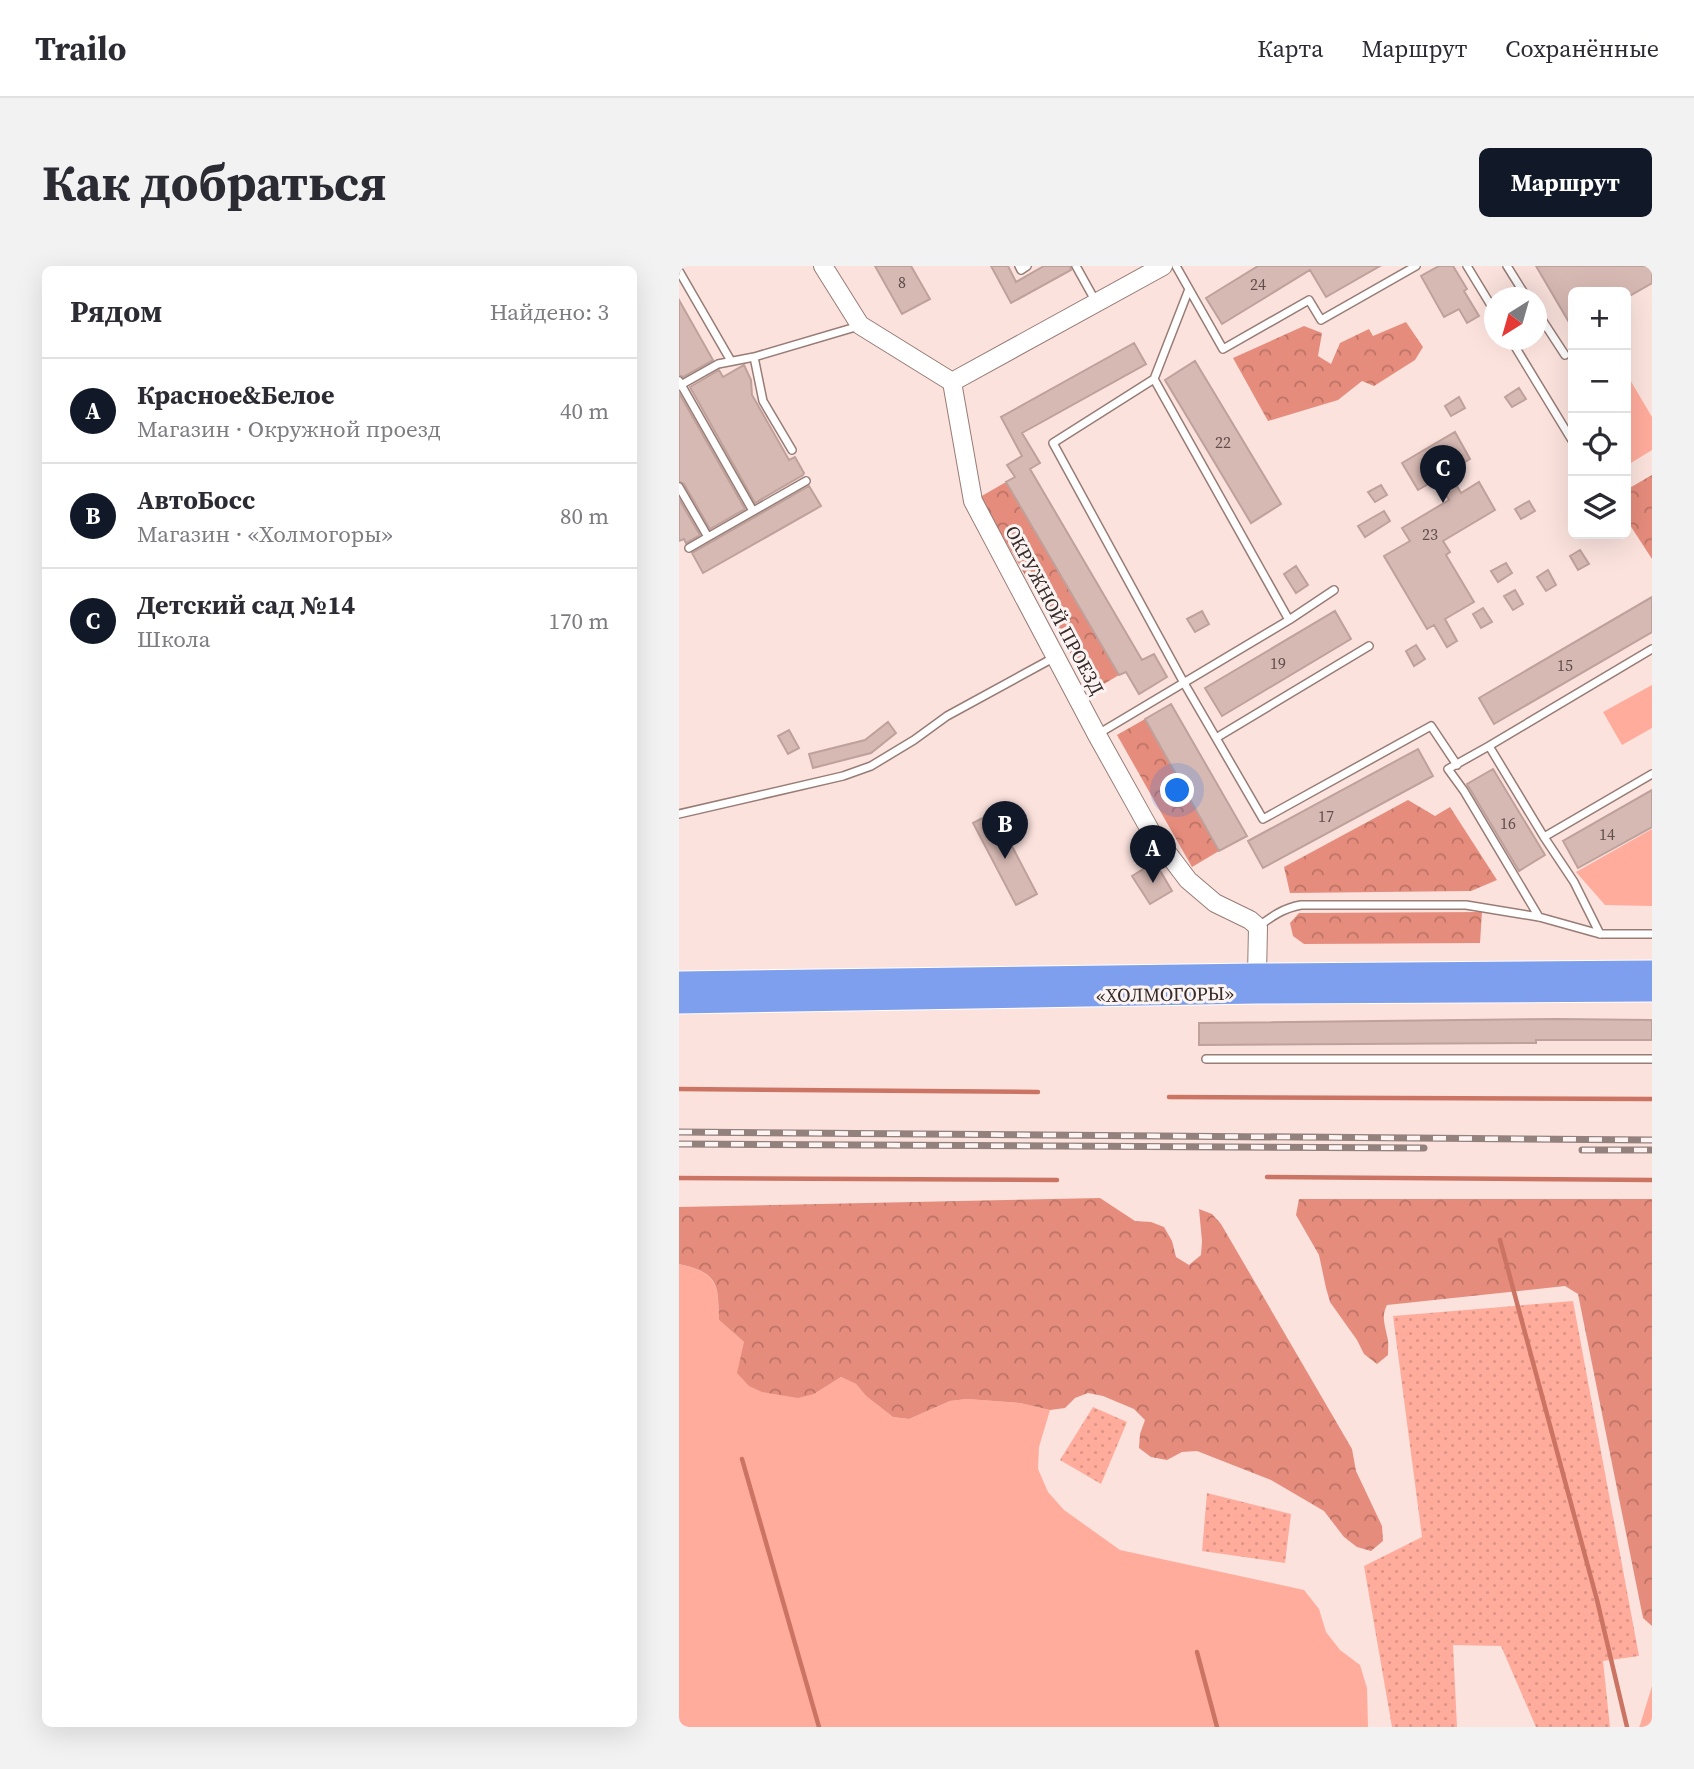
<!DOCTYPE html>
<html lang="ru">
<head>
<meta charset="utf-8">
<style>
	:root { --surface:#fff; --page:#f2f2f3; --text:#2b2b33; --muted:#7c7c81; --line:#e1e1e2; --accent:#111827 }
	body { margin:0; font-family:"Source Serif 4",serif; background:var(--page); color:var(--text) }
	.controls { position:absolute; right:21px; top:21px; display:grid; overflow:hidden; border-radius:10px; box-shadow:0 7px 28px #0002 }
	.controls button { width:63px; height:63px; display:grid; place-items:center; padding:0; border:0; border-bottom:2px solid var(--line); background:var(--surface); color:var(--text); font:35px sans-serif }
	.compass { position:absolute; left:805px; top:21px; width:63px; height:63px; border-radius:50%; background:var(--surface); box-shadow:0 7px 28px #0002; rotate:217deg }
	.you { position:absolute; left:499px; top:525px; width:24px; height:24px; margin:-18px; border:5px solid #fff; border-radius:50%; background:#1a73e8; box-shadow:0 0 0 10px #1a73e833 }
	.badge { display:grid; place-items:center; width:46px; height:46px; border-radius:50%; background:var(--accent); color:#fff; font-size:23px; font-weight:700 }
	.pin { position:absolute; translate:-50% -58px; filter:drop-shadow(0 2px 4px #0008) }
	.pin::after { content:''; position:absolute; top:37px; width:24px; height:21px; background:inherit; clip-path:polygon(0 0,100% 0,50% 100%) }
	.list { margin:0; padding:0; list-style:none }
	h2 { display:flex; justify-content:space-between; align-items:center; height:91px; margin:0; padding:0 28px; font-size:30px }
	h2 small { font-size:23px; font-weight:400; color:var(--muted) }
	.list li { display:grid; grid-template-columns:46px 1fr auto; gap:21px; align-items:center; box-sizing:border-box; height:105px; padding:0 28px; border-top:2px solid var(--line) }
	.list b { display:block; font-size:26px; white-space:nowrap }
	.list p { margin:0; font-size:23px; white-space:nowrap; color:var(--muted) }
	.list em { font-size:23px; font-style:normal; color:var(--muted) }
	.icon { flex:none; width:38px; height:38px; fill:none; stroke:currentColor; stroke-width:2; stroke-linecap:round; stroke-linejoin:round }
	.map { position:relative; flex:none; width:973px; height:1461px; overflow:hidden; border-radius:10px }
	header { display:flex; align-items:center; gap:42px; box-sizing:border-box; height:98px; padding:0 35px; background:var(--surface); border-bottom:2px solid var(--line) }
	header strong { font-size:33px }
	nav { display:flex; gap:38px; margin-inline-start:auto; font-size:24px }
	.intro { display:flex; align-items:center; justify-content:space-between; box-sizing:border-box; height:168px; padding:0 42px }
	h1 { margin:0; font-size:49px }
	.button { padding:18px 32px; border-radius:10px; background:var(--accent); color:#fff; font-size:24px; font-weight:700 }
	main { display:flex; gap:42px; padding:0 42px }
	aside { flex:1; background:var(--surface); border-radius:10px; box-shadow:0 7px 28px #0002 }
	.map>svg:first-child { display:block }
	.grass { fill:#ffac9c }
	.forest { fill:url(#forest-crowns) }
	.garden { fill:url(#garden-dots) }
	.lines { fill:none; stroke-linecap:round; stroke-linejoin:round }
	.stream { stroke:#cb7464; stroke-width:4.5 }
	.building { fill:#d7b9b3; stroke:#bfa19c; stroke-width:2 }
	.service-casing { stroke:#987c76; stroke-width:10 }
	.tertiary-casing { stroke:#987c76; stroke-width:20 }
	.trunk-casing { stroke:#fff; stroke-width:25 }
	.service { stroke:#fff; stroke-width:7 }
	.tertiary { stroke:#fff; stroke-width:18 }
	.trunk { stroke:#7e9fee; stroke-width:23 }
	.rail-casing { stroke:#93817d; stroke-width:7 }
	.rail { stroke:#fbf4f3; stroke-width:4.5; stroke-dasharray:13; stroke-linecap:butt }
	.labels { text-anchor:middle; stroke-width:6; stroke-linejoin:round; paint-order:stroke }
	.number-label { font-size:16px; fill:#5f4e4c }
	.street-label { font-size:19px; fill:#372b29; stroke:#fbf4f3 }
</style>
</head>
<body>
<header>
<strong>Trailo</strong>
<nav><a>Карта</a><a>Маршрут</a><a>Сохранённые</a></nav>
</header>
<div class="intro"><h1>Как добраться</h1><a class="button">Маршрут</a></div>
<main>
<aside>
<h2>Рядом<small>Найдено: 3</small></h2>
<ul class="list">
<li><span class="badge">A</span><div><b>Красное&amp;Белое</b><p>Магазин · Окружной проезд</p></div><em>40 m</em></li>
<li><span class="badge">B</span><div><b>АвтоБосс</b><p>Магазин · «Холмогоры»</p></div><em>80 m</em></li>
<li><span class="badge">C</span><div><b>Детский сад №14</b><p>Школа</p></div><em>170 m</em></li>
</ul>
</aside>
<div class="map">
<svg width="973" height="1461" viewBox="0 0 973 1461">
	<defs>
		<pattern id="forest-crowns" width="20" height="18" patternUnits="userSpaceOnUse" patternTransform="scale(1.75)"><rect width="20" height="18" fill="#e68c7c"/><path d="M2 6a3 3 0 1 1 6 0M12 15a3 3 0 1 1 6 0" fill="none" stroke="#bb7366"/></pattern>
		<pattern id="garden-dots" width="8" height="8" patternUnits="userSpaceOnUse" patternTransform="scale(1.75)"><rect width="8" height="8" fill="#ffac9c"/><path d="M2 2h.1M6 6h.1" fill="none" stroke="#db9486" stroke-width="1.8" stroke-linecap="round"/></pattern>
	</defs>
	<rect width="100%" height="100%" fill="#fbe2dd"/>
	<path class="grass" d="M 947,107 L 973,151 L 973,184 L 947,200 Z
		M 973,419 L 973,462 L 943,479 L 924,446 Z
		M 973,563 L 973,640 L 926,639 L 897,606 Z
		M 0,998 C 39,1007 39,1018 40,1054 L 65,1076 L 135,1128 L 162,1111 L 177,1118 L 187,1130 L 214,1151 L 230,1153 L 271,1135 L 288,1133 L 341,1137 L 371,1144 L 360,1181 L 359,1203 L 369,1226 L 385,1244 L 441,1284 L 625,1324 L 640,1343 L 647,1366 L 661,1384 L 681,1399 L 688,1422 L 689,1461 L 0,1461 Z
		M 973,1420 L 973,1461 L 960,1461 L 961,1459 Z"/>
	<path class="forest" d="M 727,56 L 744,81 L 736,94 L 695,120 L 683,115 L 659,134 L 589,155 L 554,92 L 625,60 L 643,67 L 639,90 L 652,98 L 661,77 L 690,63 L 694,70 Z
		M 973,209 L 973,293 L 947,253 L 947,224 Z
		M 327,216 L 440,409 L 413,425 L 301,231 Z
		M 466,453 L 540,585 L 513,601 L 438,469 Z
		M 729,534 L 756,550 L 771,541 L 818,614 L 792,625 L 611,627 L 605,601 Z
		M 803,646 L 801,677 L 625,678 L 614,670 L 611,657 L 620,647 Z
		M 421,932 L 456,955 L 472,956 L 485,961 L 493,975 L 497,991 L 510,999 L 522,989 L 523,975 L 520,943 L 533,948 L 542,958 L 673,1183 L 677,1205 L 703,1260 L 704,1275 L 692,1285 L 678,1281 L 665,1271 L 645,1245 L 592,1214 L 518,1185 L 503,1186 L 488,1194 L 472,1191 L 460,1182 L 461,1168 L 466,1154 L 455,1143 L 424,1130 L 409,1127 L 396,1132 L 386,1142 L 371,1144 L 341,1137 L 288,1133 L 271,1135 L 230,1153 L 214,1151 L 187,1130 L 177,1118 L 162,1111 L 135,1128 L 119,1132 L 83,1126 L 70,1120 L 58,1107 L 65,1076 L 40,1054 C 39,1018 40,1007 0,998 L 0,941 Z
		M 620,933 L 973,933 L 973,1360 L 964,1352 L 899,1028 L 886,1020 L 708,1039 C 702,1050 706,1059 708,1070 C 710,1076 709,1082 709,1089 L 698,1098 L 685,1088 L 678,1074 L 651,1036 L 647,1022 L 640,989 L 617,949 Z"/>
	<path class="garden" d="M 894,1035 L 960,1390 L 924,1395 L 931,1461 L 857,1461 L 822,1380 L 774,1379 L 778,1461 L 713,1461 L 685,1300 L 743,1271 L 714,1050 Z
		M 414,1141 L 448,1156 L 422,1218 L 381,1194 Z
		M 528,1227 L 612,1248 L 606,1297 L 523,1285 Z"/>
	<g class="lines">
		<path class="stream" d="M 0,823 L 359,826
			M 490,831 L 973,833
			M 588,911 L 973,914
			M 0,912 L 378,914
			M 821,974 L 918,1334 L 948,1461
			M 63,1193 L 140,1461
			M 518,1386 L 538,1461"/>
	</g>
	<path class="building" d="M 196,0 L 232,0 L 251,33 L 223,48 Z
		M 312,0 L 329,0 L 337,16 L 365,0 L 391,0 L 392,4 L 332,37 Z
		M 579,0 L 701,0 L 647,31 L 631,4 L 543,58 L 527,32 Z
		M 760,0 L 774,0 L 788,23 L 785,25 L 800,50 L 788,57 L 780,43 L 765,51 L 742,10 Z
		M 857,0 L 973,0 L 973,17 L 947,32 L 947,26 L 894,26 L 894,63 Z
		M 0,34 L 34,94 L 4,111 L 0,109 Z
		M 455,77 L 467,98 L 343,167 L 361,197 L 351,203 L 463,394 L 475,388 L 488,411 L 460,428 L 447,406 L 440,409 L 327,216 L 336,211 L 328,199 L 343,190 L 322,151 Z
		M 516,95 L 602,238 L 572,257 L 486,114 Z
		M 65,99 L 72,114 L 73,129 L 110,194 L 116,191 L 125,207 L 124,209 L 76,237 L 11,121 L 40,104 L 44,111 Z
		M 840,122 L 847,133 L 833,141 L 826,131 Z
		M 0,127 L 66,243 L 31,263 L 5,218 L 0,215 Z
		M 780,131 L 786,142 L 772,150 L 766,140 Z
		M 776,166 L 791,193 L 770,206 L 782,227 L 800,216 L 816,244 L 764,275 L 771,286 L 767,289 L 795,336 L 766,353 L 778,375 L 768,381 L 755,359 L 748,363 L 705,290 L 731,275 L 723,262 L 770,234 L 758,213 L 739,224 L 723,197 Z
		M 702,219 L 708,229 L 696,236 L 689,226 Z
		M 130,220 L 142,240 L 24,307 L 13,287 Z
		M 0,233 L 21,269 L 7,277 L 5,273 L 0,275 Z
		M 850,235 L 856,245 L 842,253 L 836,243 Z
		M 705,245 L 711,255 L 686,271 L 679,260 Z
		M 901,284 L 910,298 L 899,304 L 891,290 Z
		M 827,297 L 833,307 L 819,316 L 812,305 Z
		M 617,300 L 629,319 L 617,327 L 605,308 Z
		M 869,304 L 877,319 L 867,325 L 858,311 Z
		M 836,324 L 844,338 L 834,344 L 825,330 Z
		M 973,331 L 973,366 L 815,458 L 800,432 Z
		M 804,342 L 813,356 L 802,362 L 794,348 Z
		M 523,345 L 530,358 L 516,366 L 508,353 Z
		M 656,345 L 672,373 L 543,450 L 526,422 Z
		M 737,379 L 746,393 L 735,400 L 727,385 Z
		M 492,438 L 568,570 L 540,585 L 466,453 Z
		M 209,456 L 217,467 L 192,487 L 134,502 L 130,488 L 186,474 Z
		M 110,464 L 120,482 L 109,488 L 99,470 Z
		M 739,483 L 754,510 L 584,602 L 569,575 Z
		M 814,503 L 866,589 L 840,605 L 788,518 Z
		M 973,524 L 973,561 L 899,602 L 884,575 Z
		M 315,546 L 358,628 L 337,639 L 294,557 Z
		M 476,596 L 493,625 L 471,638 L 453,610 Z
		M 878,753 L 973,754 L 973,774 L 857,774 L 857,777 L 520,779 L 520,757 Z"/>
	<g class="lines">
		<defs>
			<path id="service" d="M 340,0 L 342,4 L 348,0
				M 397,0 L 417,36
				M 497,0 L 544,83 L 630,34 L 642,54 L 737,0
				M 788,0 L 816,46
				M 828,0 L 848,32
				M 0,5 L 52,95
				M 510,23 L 475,113 L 374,177 L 505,417 L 537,472 L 690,380
				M 858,46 L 886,89
				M 832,74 L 894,176
				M 75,91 L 84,135 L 113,184
				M 475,113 L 610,354
				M 0,115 L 74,245
				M 0,120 L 39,98 L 75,91 L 180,60
				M 0,221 L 29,271 L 127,215
				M 10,282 L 29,271
				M 419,468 L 610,354 L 655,324
				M 537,472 L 584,553 L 752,460 L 778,499
				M 810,480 L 973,383
				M 0,548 L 164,510 L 192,500 L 235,474 L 268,450 L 376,391
				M 860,651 L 785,525 L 769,503 L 810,480 L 865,571
				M 579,661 C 593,650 605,642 622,639 L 787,639 L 860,651 L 921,668 L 973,668
				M 921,668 L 895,616 L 865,571 L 973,508
				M 527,793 L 973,793"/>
			<path id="tertiary" d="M 144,0 L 181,59 L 273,116 L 294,235 L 418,469 L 471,564 L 509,614 L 536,637 L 571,654 L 579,661 L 578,709
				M 273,116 L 484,0"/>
			<path id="trunk" d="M 0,717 L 578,709 L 973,706
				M 0,736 L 578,726 L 973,724"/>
		</defs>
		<use href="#service" class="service-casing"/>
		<use href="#tertiary" class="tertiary-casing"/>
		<use href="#trunk" class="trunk-casing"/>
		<use href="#service" class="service"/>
		<use href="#tertiary" class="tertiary"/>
		<use href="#trunk" class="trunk"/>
		<defs>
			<path id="rail" d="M 0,866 L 973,874
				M 0,878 L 745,882
				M 903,884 L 973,884"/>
		</defs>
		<use href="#rail" class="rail-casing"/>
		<use href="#rail" class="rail"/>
	</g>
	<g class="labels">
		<g class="number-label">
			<text x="223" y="22">8</text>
			<text x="579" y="24">24</text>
			<text x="544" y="182">22</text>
			<text x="751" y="274">23</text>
			<text x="599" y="403">19</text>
			<text x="886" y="405">15</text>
			<text x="647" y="556">17</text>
			<text x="829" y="563">16</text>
			<text x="928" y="574">14</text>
		</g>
		<g class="street-label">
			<text transform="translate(376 344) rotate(62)" y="7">ОКРУЖНОЙ ПРОЕЗД</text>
			<text transform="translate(486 728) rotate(-1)" y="7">«ХОЛМОГОРЫ»</text>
		</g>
	</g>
</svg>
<div class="controls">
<button>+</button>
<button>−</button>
<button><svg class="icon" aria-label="locate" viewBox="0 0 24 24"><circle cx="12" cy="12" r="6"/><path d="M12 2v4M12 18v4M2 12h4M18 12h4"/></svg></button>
<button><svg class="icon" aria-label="layers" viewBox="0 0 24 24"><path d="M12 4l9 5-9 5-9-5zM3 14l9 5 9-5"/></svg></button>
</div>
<svg class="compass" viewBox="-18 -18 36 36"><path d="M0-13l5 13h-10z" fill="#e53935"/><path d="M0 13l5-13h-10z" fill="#7c7c81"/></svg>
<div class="you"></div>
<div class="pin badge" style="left:474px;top:617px">A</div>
<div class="pin badge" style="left:326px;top:593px">B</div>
<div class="pin badge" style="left:764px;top:237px">C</div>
</div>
</main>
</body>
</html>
